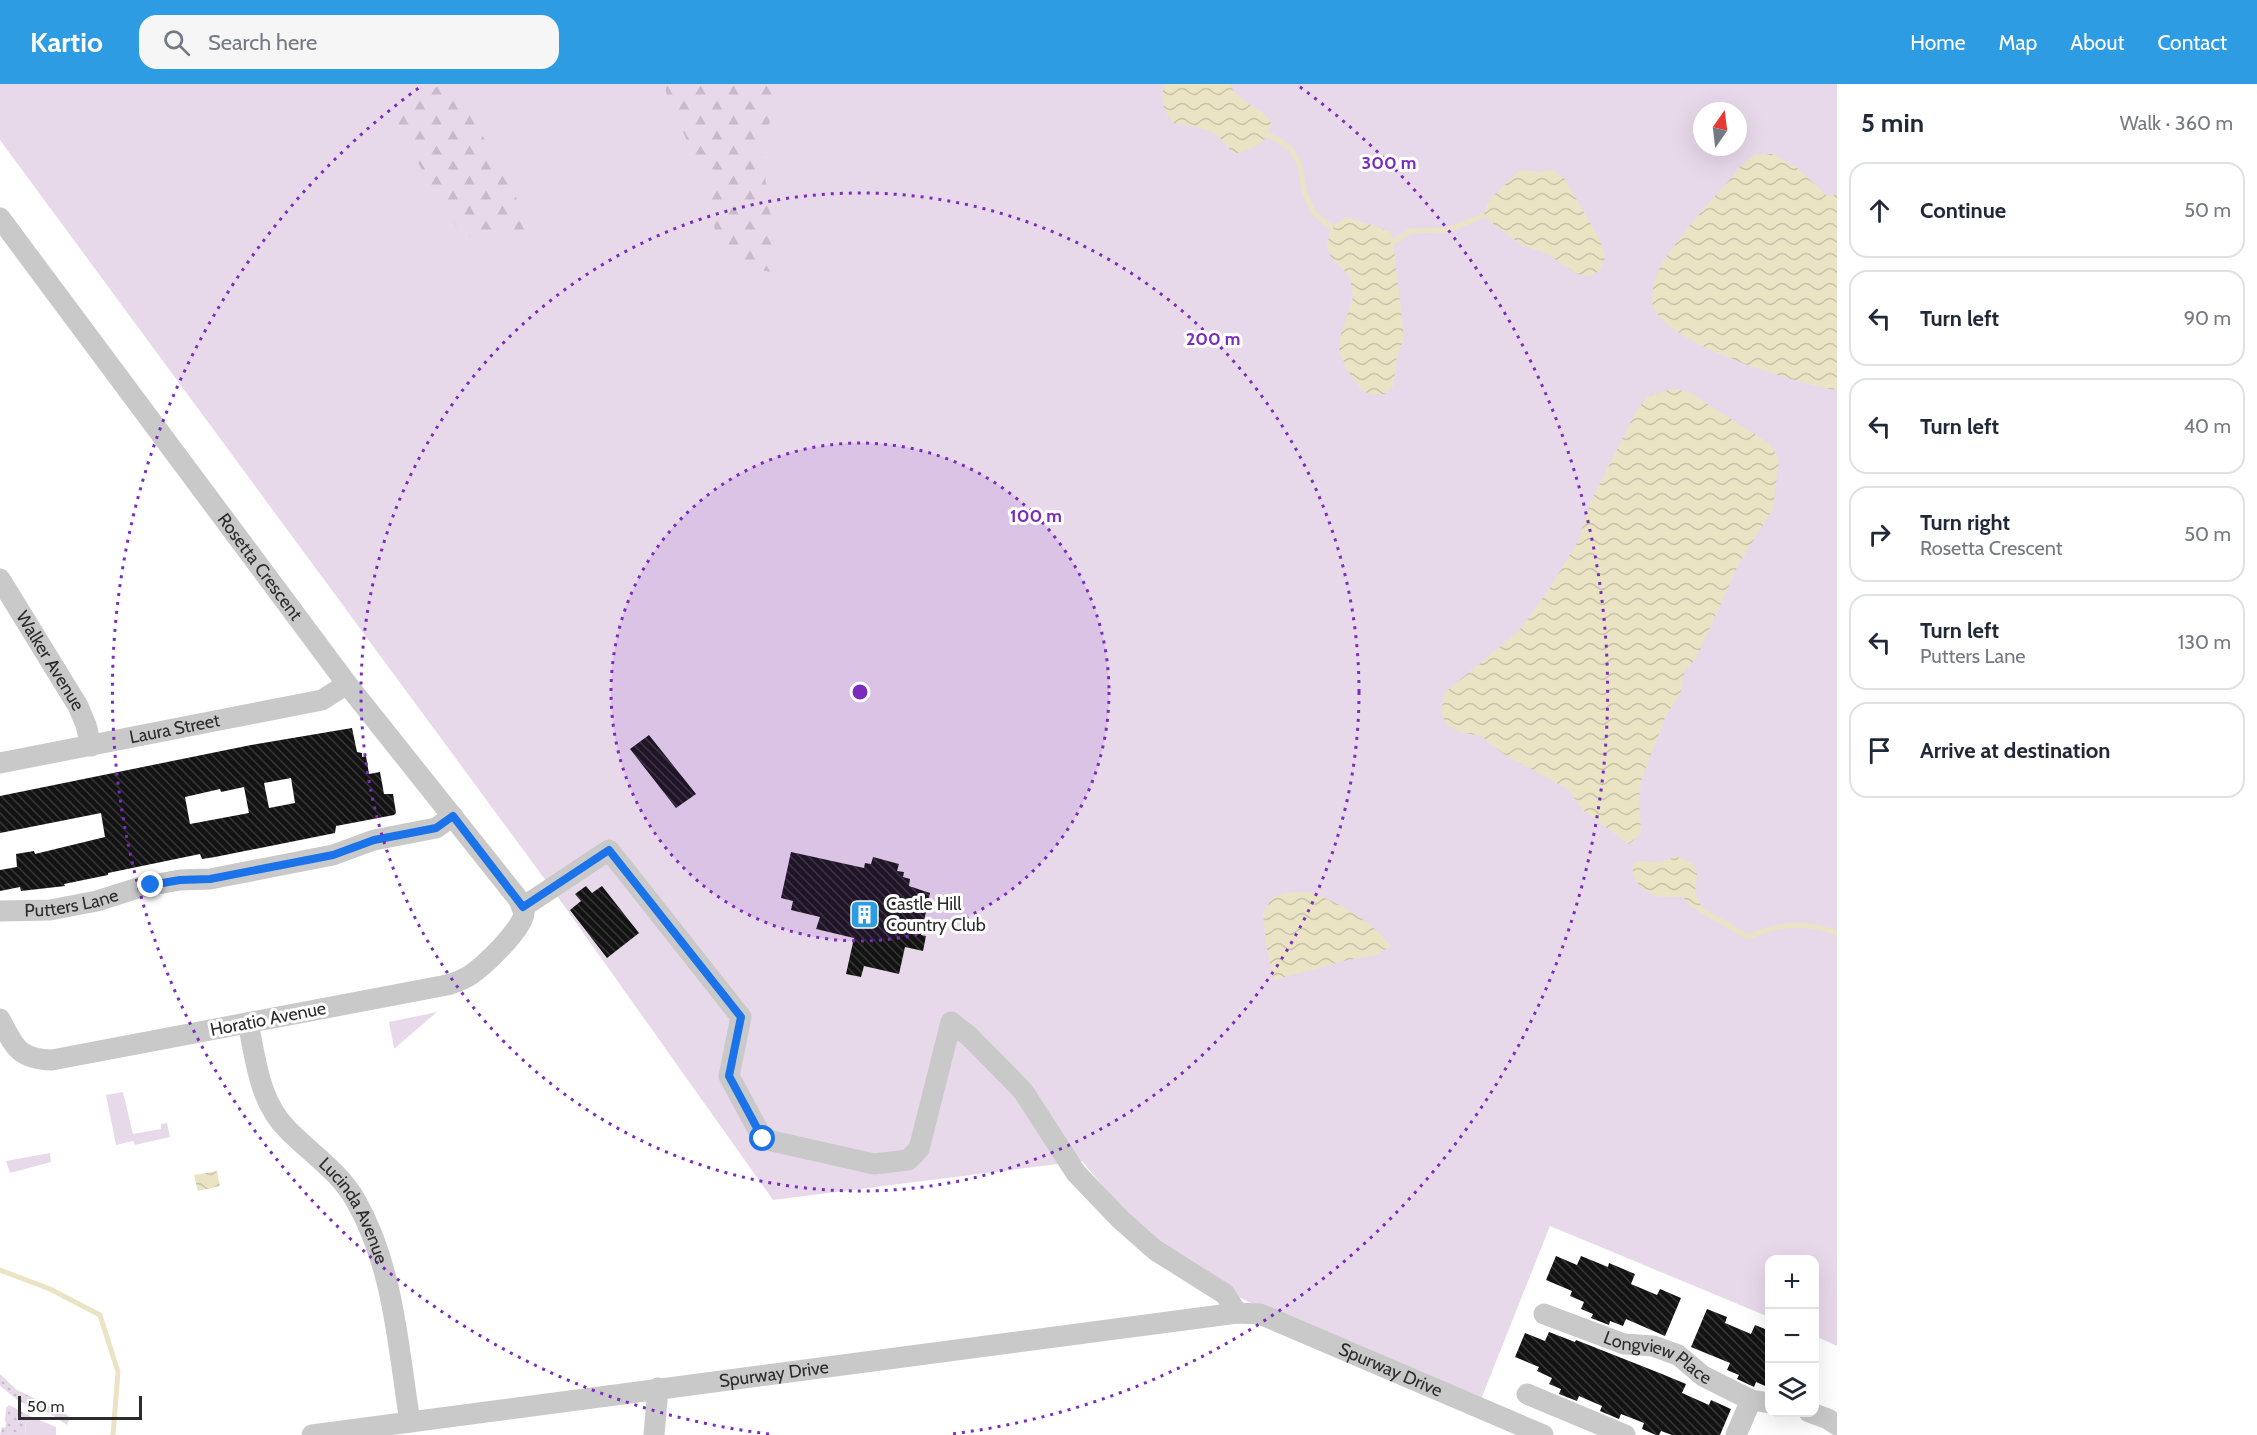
<!DOCTYPE html>
<html lang="en">
<head>
<meta charset="utf-8">
<style>
	:root { --surface:#fff; --page:#f6f6f7; --text:#1f2937; --muted:#747a83; --line:#e0e1e3; --accent:#2e9ce2 }
	body { margin:0; font-family:Cabin,sans-serif; background:var(--page); color:var(--text) }
	.controls { position:absolute; right:18px; bottom:18px; display:grid; overflow:hidden; border-radius:12px; box-shadow:0 6px 24px #0002 }
	.controls button { width:54px; height:54px; display:grid; place-items:center; padding:0; border:0; border-bottom:2px solid var(--line); background:var(--surface); color:var(--text); font:30px sans-serif }
	.compass { position:absolute; left:1693px; top:18px; width:54px; height:54px; border-radius:50%; background:var(--surface); box-shadow:0 6px 24px #0002; rotate:14deg }
	.scale { position:absolute; left:18px; bottom:15px; width:124px; box-sizing:border-box; padding-left:6px; border:3px solid #2c2c2c; border-top:0; font-size:16px; line-height:21px; white-space:nowrap; color:#2c2c2c; -webkit-text-stroke:4px #fff; paint-order:stroke }
	.stop { position:absolute; width:18px; height:18px; margin:-14px; border:4px solid #1a73e8; border-radius:50%; background:#fff }
	.stop.end { background:#1a73e8; border-color:#fff; box-shadow:0 2px 6px #0008 }
	.list { margin:0; padding:0; list-style:none }
	h2 { display:flex; justify-content:space-between; align-items:center; height:78px; margin:0; padding:0 24px; font-size:26px }
	h2 small { font-size:20px; font-weight:400; color:var(--muted) }
	.list li { display:grid; grid-template-columns:39px 1fr auto; gap:18px; align-items:center; box-sizing:border-box; height:96px; margin:0 12px 12px; padding:0 12px; border:2px solid var(--line); border-radius:18px }
	.list b { display:block; font-size:22px; white-space:nowrap }
	.list p { margin:0; font-size:20px; white-space:nowrap; color:var(--muted) }
	.list em { font-size:20px; font-style:normal; color:var(--muted) }
	.icon { flex:none; width:33px; height:33px; fill:none; stroke:currentColor; stroke-width:2; stroke-linecap:round; stroke-linejoin:round }
	.map { position:relative; flex:none; width:1837px; height:1351px; overflow:hidden }
	header { display:flex; align-items:center; gap:36px; box-sizing:border-box; height:84px; padding:0 30px; background:var(--accent); color:#fff }
	header strong { font-size:28px }
	nav { display:flex; gap:33px; margin-inline-start:auto; font-size:21px }
	.search { width:420px; height:54px; background:var(--page); display:flex; align-items:center; gap:15px; box-sizing:border-box; padding:0 21px; border-radius:18px; color:var(--muted); font-size:22px }
	main { display:flex }
	aside { flex:1; background:var(--surface) }
	.map>svg:first-child { display:block }
	.green { fill:#e8d9ea; fill-rule:evenodd }
	.forest { fill:url(#forest-firs) }
	.garden { fill:url(#garden-dots) }
	.water { fill:url(#water-waves) }
	.lines { fill:none; stroke-linecap:round; stroke-linejoin:round }
	.stream { stroke:#eae4c5; stroke-width:5 }
	.building { fill:url(#building-back-hatch); fill-rule:evenodd }
	.minor { stroke:#c9c9c9; stroke-width:21 }
	.route { stroke:#1a73e8; stroke-width:8 }
	.ring { fill:none; stroke:#7b2cbf; stroke-width:3; stroke-dasharray:3 6 }
	.labels { text-anchor:middle; stroke-width:6; stroke-linejoin:round; paint-order:stroke }
	.street-label { font-size:18px; fill:#2c2c2c; stroke:#fff }
	.poi-label { font-size:18px; fill:#2c2c2c; stroke:#fff; text-anchor:start }
	.centre { fill:#7b2cbf; stroke:#fff; stroke-width:3 }
	.ring-label { font-size:18px; text-anchor:middle; font-weight:bold; fill:#7b2cbf; stroke:#fff; stroke-width:6; stroke-linejoin:round; paint-order:stroke }
</style>
</head>
<body>
<header>
<strong>Kartio</strong>
<div class="search"><svg class="icon" aria-label="search" viewBox="0 0 24 24"><circle cx="10" cy="10" r="6"/><path d="M15 15l6 6"/></svg>Search here</div>
<nav><a>Home</a><a>Map</a><a>About</a><a>Contact</a></nav>
</header>
<main>
<div class="map">
<svg width="1837" height="1351" viewBox="0 0 1837 1351">
	<defs>
		<pattern id="forest-firs" width="22" height="20" patternUnits="userSpaceOnUse" patternTransform="scale(1.5)"><rect width="22" height="20" fill="#e8d9ea"/><path d="M5 1l3.5 6h-7zM16 11l3.5 6h-7z" fill="#c7bac9"/></pattern>
		<pattern id="garden-dots" width="8" height="8" patternUnits="userSpaceOnUse" patternTransform="scale(1.5)"><rect width="8" height="8" fill="#e8d9ea"/><path d="M2 2h.1M6 6h.1" fill="none" stroke="#c7bac9" stroke-width="1.8" stroke-linecap="round"/></pattern>
		<pattern id="water-waves" width="16" height="10" patternUnits="userSpaceOnUse" patternTransform="scale(1.5)"><rect width="16" height="10" fill="#eae4c5"/><path d="M0 5q4-4 8 0t8 0" fill="none" stroke="#c9c4a9"/></pattern>
		<pattern id="building-back-hatch" width="6" height="6" patternUnits="userSpaceOnUse" patternTransform="scale(1.5)"><rect width="6" height="6" fill="#131313"/><path d="M-1 5l2 2M0 0l6 6M5-1l2 2" fill="none" stroke="#363636"/></pattern>
	</defs>
	<rect width="100%" height="100%" fill="#fff"/>
	<path class="green" d="M 0,0 L 1837,0 L 1837,1262 L 1815,1252 L 1814,1176 L 1770,1176 L 1769,1233 L 1550,1142 L 1478,1323 L 1223,1206 L 1153,1162 L 1082,1077 L 773,1116 L 555,809 L 0,56 ZM 1702,27 L 1738,27 L 1738,63 L 1702,63 Z
		M 437,928 L 395,964 L 394,964 L 389,938 Z
		M 123,1008 L 133,1050 L 161,1045 L 161,1040 L 167,1039 L 170,1053 L 135,1061 L 133,1057 L 116,1061 L 106,1011 Z
		M 50,1069 L 51,1078 L 10,1089 L 6,1077 Z
		M 32,1333 L 56,1343 L 56,1351 L 25,1351 L 26,1339 Z"/>
	<path class="forest" d="M 443,0 L 455,0 L 536,151 L 525,162 L 501,149 L 463,153 L 387,28 Z
		M 665,0 L 783,0 L 761,63 L 775,164 L 771,188 L 751,184 L 715,147 L 709,104 L 667,13 Z"/>
	<path class="garden" d="M 0,1290 L 17,1306 L 65,1329 L 70,1334 L 67,1341 L 49,1329 L 20,1318 L 0,1302 Z
		M 9,1321 L 32,1333 L 26,1339 L 25,1351 L 0,1351 L 2,1343 L 5,1344 L 6,1339 L 5,1337 L 6,1324 Z"/>
	<path class="water" d="M 1165,0 L 1230,0 C 1238,19 1259,22 1271,37 C 1268,62 1256,61 1235,70 C 1227,65 1223,55 1215,50 C 1203,43 1186,41 1173,39 C 1164,25 1159,16 1165,0 Z
		M 1772,70 L 1796,83 L 1827,112 L 1837,111 L 1837,306 C 1798,300 1667,261 1653,222 C 1651,217 1653,204 1654,199 C 1662,166 1719,110 1741,82 L 1754,71 Z
		M 1520,86 L 1539,88 L 1552,86 L 1564,94 L 1600,156 L 1605,173 L 1600,187 L 1589,192 L 1577,190 L 1546,169 L 1522,161 L 1483,132 L 1489,116 Z
		M 1347,133 L 1383,145 L 1392,150 L 1404,253 L 1397,273 L 1393,302 L 1385,310 L 1374,311 L 1363,307 L 1347,286 L 1339,267 L 1340,253 L 1353,213 L 1350,193 L 1331,173 L 1327,163 L 1331,143 Z
		M 1672,305 L 1689,308 L 1770,360 L 1779,375 L 1773,425 L 1739,479 L 1696,575 L 1685,586 L 1680,610 L 1666,631 L 1641,697 L 1639,716 L 1641,749 L 1629,760 L 1584,727 L 1568,705 L 1505,671 L 1481,652 L 1461,648 L 1447,641 L 1441,630 L 1444,609 L 1519,547 L 1550,504 L 1578,457 L 1591,417 L 1637,326 L 1648,312 Z
		M 1678,773 L 1693,780 L 1697,790 L 1695,808 L 1702,824 L 1700,827 L 1689,821 L 1683,813 C 1674,812 1666,814 1657,812 C 1643,808 1628,794 1634,779 C 1647,774 1649,780 1658,778 C 1666,777 1670,774 1678,773 Z
		M 1309,808 C 1341,819 1370,836 1391,862 L 1376,871 L 1347,876 L 1274,896 L 1266,861 L 1263,829 L 1273,813 L 1285,809 Z
		M 217,1087 L 220,1102 L 198,1107 L 194,1091 Z"/>
	<g class="lines">
		<path class="stream" d="M 1269,51 L 1290,64 L 1300,81 L 1304,108 L 1314,129 L 1331,143
			M 1393,158 L 1411,147 L 1448,146 L 1483,132
			M 1701,826 L 1748,853 C 1755,852 1760,847 1766,846 C 1795,839 1809,839 1837,849
			M 0,1186 L 50,1205 L 100,1231 L 118,1288 L 113,1351"/>
	</g>
	<path class="building" d="M 352,644 L 357,668 L 362,669 L 362,673 L 366,672 L 369,690 L 380,688 L 384,710 L 393,710 L 396,729 L 394,731 L 336,742 L 335,749 L 215,773 L 202,775 L 200,770 L 108,789 L 108,791 L 64,800 L 65,802 L 21,807 L 20,803 L 0,807 L 0,786 L 17,783 L 16,770 L 34,767 L 35,770 L 105,753 L 101,729 L 0,749 L 0,712 L 251,661 ZM 291,694 L 295,719 L 269,724 L 264,699 ZM 244,703 L 249,729 L 190,740 L 185,713 L 220,705 L 221,708 Z
		M 649,651 L 696,710 L 676,724 L 630,665 Z
		M 791,768 L 864,784 L 865,779 L 871,780 L 873,773 L 899,780 L 897,787 L 904,788 L 903,793 L 910,795 L 909,802 L 930,809 L 921,851 L 926,852 L 923,867 L 905,863 L 899,890 L 864,882 L 861,893 L 846,890 L 854,854 L 816,845 L 820,833 L 791,826 L 793,817 L 781,814 Z
		M 586,802 L 592,809 L 602,802 L 639,849 L 607,874 L 570,826 L 581,817 L 575,810 Z
		M 1556,1172 L 1577,1181 L 1581,1172 L 1608,1183 L 1609,1179 L 1635,1190 L 1631,1200 L 1657,1211 L 1660,1205 L 1681,1214 L 1665,1252 L 1626,1235 L 1623,1242 L 1610,1237 L 1609,1241 L 1591,1234 L 1593,1230 L 1581,1225 L 1584,1218 L 1570,1212 L 1572,1207 L 1546,1196 Z
		M 1707,1225 L 1727,1233 L 1725,1239 L 1751,1250 L 1755,1241 L 1770,1247 L 1770,1304 L 1756,1298 L 1754,1303 L 1737,1295 L 1739,1291 L 1727,1286 L 1730,1279 L 1691,1263 Z
		M 1549,1248 L 1575,1258 L 1576,1256 L 1662,1290 L 1686,1300 L 1682,1309 L 1709,1321 L 1711,1316 L 1731,1325 L 1720,1351 L 1672,1351 L 1661,1347 L 1659,1351 L 1656,1351 L 1642,1345 L 1644,1339 L 1621,1330 L 1619,1335 L 1600,1327 L 1602,1322 L 1579,1312 L 1577,1317 L 1559,1310 L 1561,1305 L 1549,1300 L 1552,1294 L 1537,1287 L 1539,1283 L 1515,1273 L 1525,1249 L 1545,1257 Z"/>
	<g class="lines">
		<g class="minor">
			<path id="s1" d="M 0,134 L 347,600 L 519,816 L 524,829 C 523,845 483,883 469,892 C 462,896 455,899 447,901 L 52,976 C 18,975 14,962 0,935"/>
			<path id="s2" d="M 0,495 L 78,622 L 86,641 L 91,662"/>
			<path id="s3" d="M 0,679 L 322,616 L 347,600"/>
			<path d="M 523,823 L 609,766 L 741,933 L 729,992 L 763,1055 L 874,1080 L 908,1076 L 919,1065 L 951,938 L 970,953 L 1023,1007 L 1076,1089 L 1120,1135 L 1155,1166 L 1225,1210 L 1237,1229"/>
			<path id="s4" d="M 0,827 L 50,826 L 97,817 L 141,803 L 180,796 L 210,795 L 333,771 L 374,756 L 436,744 L 453,732"/>
			<path id="s5" d="M 248,939 C 256,976 259,1017 287,1045 C 310,1069 339,1087 356,1117 C 394,1184 398,1263 410,1338"/>
			<path id="s6" d="M 1544,1230 L 1624,1260 L 1653,1262 L 1678,1271 L 1703,1292 L 1751,1316 L 1770,1319"/>
			<path d="M 1527,1310 L 1625,1351"/>
			<path d="M 1809,1328 L 1828,1335 L 1837,1341"/>
			<path id="s7" d="M 312,1351 L 1237,1229 L 1260,1230 L 1543,1351"/>
			<path d="M 654,1351 L 658,1304"/>
			<path d="M 1736,1351 L 1751,1316"/>
		</g>
	</g>
	<g class="lines">
		<path class="route" d="M 151,801 L 180,796 L 210,795 L 333,771 L 374,756 L 436,744 L 453,732 L 523,823 L 609,766 L 741,933 L 729,992 L 763,1055"/>
	</g>
	<circle cx="860" cy="608" r="249" fill="#7b2cbf" fill-opacity=".12"/>
	<g class="ring">
		<circle cx="860" cy="608" r="249"/>
		<circle cx="860" cy="608" r="499"/>
		<path d="M769 1350A748 748 0 0 1 420 3M1300 3A748 748 0 0 1 951 1350"/>
	</g>
	<defs>
		<symbol id="building-square" viewBox="-11 -11 22 22"><rect x="-9" y="-9" width="18" height="18" rx="4" fill="#2e9ce2" stroke="#fff"/><path d="M-4-6H4V6H1V3H-1V6H-4ZM-2.5-4.3h1.7v1.8h-1.7ZM.8-4.3h1.7v1.8H.8ZM-2.5-1h1.7V.8h-1.7ZM.8-1h1.7V.8H.8Z" fill="#fff"/></symbol>
	</defs>
	<g fill-rule="evenodd">
		<use href="#building-square" x="848" y="814" width="33" height="33"/>
	</g>
	<g class="labels">
		<g class="street-label">
			<text dy="6" stroke="none"><textPath href="#s1" startOffset="435">Rosetta Crescent</textPath></text>
			<text dy="6" stroke="none"><textPath href="#s2" startOffset="96">Walker Avenue</textPath></text>
			<text dy="6" stroke="none"><textPath href="#s3" startOffset="178">Laura Street</textPath></text>
			<text dy="6" stroke="none"><textPath href="#s4" startOffset="72">Putters Lane</textPath></text>
			<text transform="translate(268 935) rotate(-11)" y="6">Horatio Avenue</text>
			<text dy="6" stroke="none"><textPath href="#s5" startOffset="222">Lucinda Avenue</textPath></text>
			<text dy="6" stroke="none"><textPath href="#s6" startOffset="123">Longview Place</textPath></text>
			<text dy="6" stroke="none"><textPath href="#s7" startOffset="1098">Spurway Drive</textPath></text>
			<text dy="6" stroke="none"><textPath href="#s7" startOffset="466">Spurway Drive</textPath></text>
		</g>
		<g class="poi-label">
			<text x="886" y="826">Castle Hill<tspan x="886" dy="21">Country Club</tspan></text>
		</g>
	</g>
	<circle cx="860" cy="608" r="9" class="centre"/>
	<g class="ring-label">
		<text x="1389" y="85">300 m</text>
		<text x="1213" y="261">200 m</text>
		<text x="1036" y="438">100 m</text>
	</g>
</svg>
<div class="controls">
<button>+</button>
<button>−</button>
<button><svg class="icon" aria-label="layers" viewBox="0 0 24 24"><path d="M12 4l9 5-9 5-9-5zM3 14l9 5 9-5"/></svg></button>
</div>
<svg class="compass" viewBox="-18 -18 36 36"><path d="M0-13l5 13h-10z" fill="#e53935"/><path d="M0 13l5-13h-10z" fill="#747a83"/></svg>
<div class="scale">50 m</div>
<div class="stop" style="left:763px;top:1055px"></div>
<div class="stop end" style="left:151px;top:801px"></div>
</div>
<aside>
<h2>5 min<small>Walk · 360 m</small></h2>
<ul class="list">
<li><svg class="icon" aria-label="ahead" viewBox="0 0 24 24"><path d="M12 20V5M6 11l6-6 6 6"/></svg><div><b>Continue</b></div><em>50 m</em></li>
<li><svg class="icon" aria-label="left" viewBox="0 0 24 24"><path d="M17 20v-9H6M10 6l-5 5 5 5"/></svg><div><b>Turn left</b></div><em>90 m</em></li>
<li><svg class="icon" aria-label="left" viewBox="0 0 24 24"><path d="M17 20v-9H6M10 6l-5 5 5 5"/></svg><div><b>Turn left</b></div><em>40 m</em></li>
<li><svg class="icon" aria-label="right" viewBox="0 0 24 24"><path d="M7 20v-9h11M14 6l5 5-5 5"/></svg><div><b>Turn right</b><p>Rosetta Crescent</p></div><em>50 m</em></li>
<li><svg class="icon" aria-label="left" viewBox="0 0 24 24"><path d="M17 20v-9H6M10 6l-5 5 5 5"/></svg><div><b>Turn left</b><p>Putters Lane</p></div><em>130 m</em></li>
<li><svg class="icon" aria-label="arrive" viewBox="0 0 24 24"><path d="M6 21V4h12l-3 4 3 4H6"/></svg><div><b>Arrive at destination</b></div></li>
</ul>
</aside>
</main>
</body>
</html>
